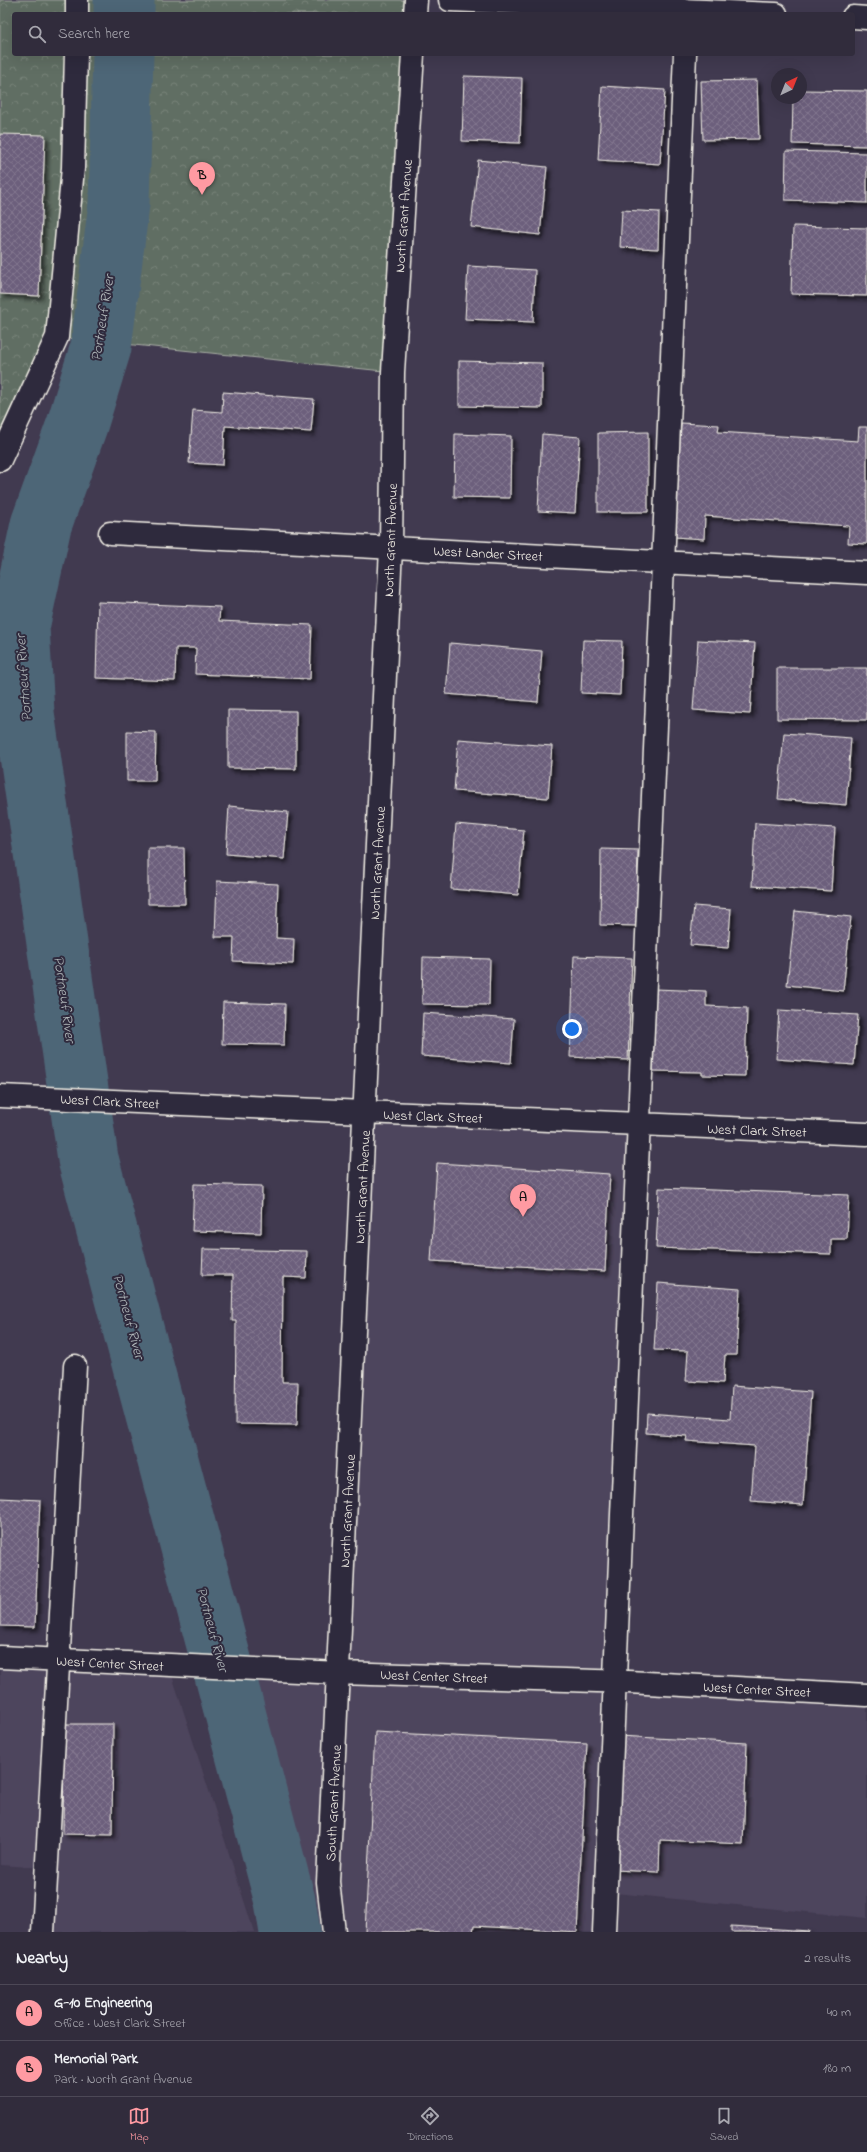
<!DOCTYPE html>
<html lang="en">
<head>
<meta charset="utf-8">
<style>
	:root { --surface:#312c3c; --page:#3d3847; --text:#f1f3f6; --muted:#a8a7af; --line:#4c4856; --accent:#ff9aa2 }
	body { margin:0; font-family:"Indie Flower",sans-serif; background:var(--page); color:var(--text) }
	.compass { position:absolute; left:771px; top:68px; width:36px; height:36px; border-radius:50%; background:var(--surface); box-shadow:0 4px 16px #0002; rotate:43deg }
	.you { position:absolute; left:572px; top:1029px; width:14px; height:14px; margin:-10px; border:3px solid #fff; border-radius:50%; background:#1a73e8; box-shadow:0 0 0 6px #1a73e833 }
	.badge { display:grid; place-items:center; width:26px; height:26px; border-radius:50%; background:var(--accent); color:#111; font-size:13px; font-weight:700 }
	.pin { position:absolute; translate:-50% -33px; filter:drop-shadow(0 1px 2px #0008) }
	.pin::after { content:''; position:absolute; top:21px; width:14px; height:12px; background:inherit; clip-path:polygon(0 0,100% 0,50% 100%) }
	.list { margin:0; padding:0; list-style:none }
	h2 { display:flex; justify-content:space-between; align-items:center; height:52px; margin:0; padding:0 16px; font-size:17px }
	h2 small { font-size:13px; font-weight:400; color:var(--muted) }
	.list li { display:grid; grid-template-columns:26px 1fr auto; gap:12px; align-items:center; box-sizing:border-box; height:56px; padding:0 16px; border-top:1px solid var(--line) }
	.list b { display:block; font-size:15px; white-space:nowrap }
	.list p { margin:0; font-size:13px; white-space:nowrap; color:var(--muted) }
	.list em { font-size:13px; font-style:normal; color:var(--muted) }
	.icon { flex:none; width:22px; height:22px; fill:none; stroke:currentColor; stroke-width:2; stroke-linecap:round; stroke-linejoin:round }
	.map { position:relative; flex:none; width:867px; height:1932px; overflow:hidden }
	.search { position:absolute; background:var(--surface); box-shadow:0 4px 16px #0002; left:12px; right:12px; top:12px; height:44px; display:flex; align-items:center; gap:10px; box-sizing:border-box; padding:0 14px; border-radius:4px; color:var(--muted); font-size:15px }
	.sheet { height:164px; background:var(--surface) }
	nav { display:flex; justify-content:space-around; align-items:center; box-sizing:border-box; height:56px; border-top:1px solid var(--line); background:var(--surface); font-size:11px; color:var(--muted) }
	nav a { display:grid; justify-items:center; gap:2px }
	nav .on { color:var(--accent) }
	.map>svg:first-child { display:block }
	.built { fill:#4e455d }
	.forest { fill:url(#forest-crowns); stroke:#aab0a6 }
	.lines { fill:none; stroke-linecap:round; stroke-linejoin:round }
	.river { stroke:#4e6677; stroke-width:61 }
	.building { fill:url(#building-cross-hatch); stroke:#f4f1e8; filter:url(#shadow) }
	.minor-casing { stroke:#f4f1e8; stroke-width:25 }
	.minor { stroke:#2f2a3d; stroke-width:22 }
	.labels { text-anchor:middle; stroke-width:4; stroke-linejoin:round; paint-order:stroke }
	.street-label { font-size:14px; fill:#f4f1e8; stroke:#2f2a3d }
	.water-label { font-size:15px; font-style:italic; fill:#b2b9bb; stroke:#2f2a3d }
</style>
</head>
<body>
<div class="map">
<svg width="867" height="1932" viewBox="0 0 867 1932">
	<defs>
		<pattern id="forest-crowns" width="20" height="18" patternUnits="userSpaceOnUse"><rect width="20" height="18" fill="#606e63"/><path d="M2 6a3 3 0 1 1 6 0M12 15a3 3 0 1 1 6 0" fill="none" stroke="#778379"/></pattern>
		<pattern id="building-cross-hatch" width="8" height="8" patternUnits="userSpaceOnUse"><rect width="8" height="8" fill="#6c5e7b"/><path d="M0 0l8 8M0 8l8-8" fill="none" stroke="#82768e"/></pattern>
		<filter id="shadow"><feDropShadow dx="3.5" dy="3.5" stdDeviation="2" flood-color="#0009"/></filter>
	</defs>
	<rect width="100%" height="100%" fill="#413a50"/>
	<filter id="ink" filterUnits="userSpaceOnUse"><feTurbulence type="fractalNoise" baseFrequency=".025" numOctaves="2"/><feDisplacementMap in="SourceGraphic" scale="8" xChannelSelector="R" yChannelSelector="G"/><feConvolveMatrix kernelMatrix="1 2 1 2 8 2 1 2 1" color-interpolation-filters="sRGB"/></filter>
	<g filter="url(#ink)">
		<path class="built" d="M 365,1113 L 639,1125 L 614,1681 L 867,1695 L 867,1918 L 605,1892 L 604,1932 L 304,1932 L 255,1669 L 339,1673 Z
			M 0,1657 L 169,1666 L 254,1932 L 43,1932 L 46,1868 L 0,1865 Z"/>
		<path class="forest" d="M 0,0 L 416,0 L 415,14 L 14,14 L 14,54 L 413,54 L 393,372 L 57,337 L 0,460 Z"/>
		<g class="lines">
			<path class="river" d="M 124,14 L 124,0
				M 123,54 L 119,204 L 101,347 L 77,425 L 41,525 L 19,627 L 24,713 L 88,1159 L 285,1901 L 290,1932"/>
		</g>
		<path class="building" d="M 464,76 L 522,78 L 520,143 L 462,141 Z
			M 757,80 L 759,139 L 703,140 L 701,81 Z
			M 602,86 L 665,90 L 660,164 L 598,160 Z
			M 801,90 L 867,91 L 867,146 L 792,144 L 793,98 L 801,98 Z
			M 0,134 L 45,135 L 39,296 L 0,294 Z
			M 786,151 L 867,153 L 867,203 L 785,200 Z
			M 478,160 L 547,167 L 540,235 L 471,227 Z
			M 622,210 L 659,212 L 658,249 L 620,247 Z
			M 793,226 L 867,228 L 867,296 L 791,294 Z
			M 468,266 L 535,270 L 533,322 L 465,319 Z
			M 459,361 L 542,363 L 542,408 L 459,406 Z
			M 223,392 L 314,399 L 311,432 L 225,426 L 223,465 L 189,463 L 193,410 L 222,412 Z
			M 681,423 L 719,425 L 718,432 L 858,441 L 859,427 L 867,427 L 867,544 L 848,543 L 849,526 L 705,516 L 704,539 L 674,537 Z
			M 648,432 L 648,512 L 598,512 L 598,433 Z
			M 455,434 L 511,436 L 510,498 L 454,497 Z
			M 542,434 L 580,437 L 575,513 L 538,511 Z
			M 98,602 L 220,607 L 219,621 L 312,625 L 310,679 L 195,674 L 196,648 L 176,648 L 175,681 L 96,678 Z
			M 583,640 L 622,641 L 620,695 L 581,693 Z
			M 698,640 L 755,643 L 750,714 L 693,710 Z
			M 450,643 L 542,651 L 538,702 L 446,694 Z
			M 777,668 L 867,668 L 867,720 L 777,719 Z
			M 228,710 L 296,711 L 296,769 L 228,768 Z
			M 127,731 L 156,732 L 155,781 L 127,781 Z
			M 784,733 L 851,738 L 846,805 L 778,799 Z
			M 458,739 L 552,746 L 548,798 L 454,791 Z
			M 229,806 L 288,812 L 284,859 L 226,854 Z
			M 755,823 L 835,828 L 831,891 L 752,886 Z
			M 456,824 L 524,830 L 518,895 L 451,889 Z
			M 148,848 L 184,848 L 185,904 L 148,904 Z
			M 601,849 L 638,850 L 637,926 L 600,925 Z
			M 217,881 L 278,884 L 276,938 L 294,939 L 293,964 L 233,961 L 234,937 L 215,937 Z
			M 694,906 L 731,909 L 728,948 L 690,945 Z
			M 795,911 L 851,917 L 843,991 L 787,985 Z
			M 574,956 L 632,958 L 628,1060 L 570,1057 Z
			M 423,957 L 490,959 L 489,1005 L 422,1004 Z
			M 655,989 L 706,991 L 706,1006 L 747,1008 L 745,1076 L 702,1075 L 702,1072 L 653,1071 Z
			M 223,1002 L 285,1004 L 284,1045 L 222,1044 Z
			M 779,1010 L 858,1015 L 854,1065 L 776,1059 Z
			M 423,1013 L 514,1019 L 511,1063 L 421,1056 Z
			M 437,1163 L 610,1174 L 605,1271 L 431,1261 Z
			M 194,1184 L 262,1186 L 261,1233 L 192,1231 Z
			M 659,1188 L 849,1195 L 847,1239 L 831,1239 L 831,1254 L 656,1248 Z
			M 203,1249 L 307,1251 L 306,1278 L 283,1277 L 282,1382 L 298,1382 L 297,1425 L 235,1424 L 236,1321 L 232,1321 L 233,1275 L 202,1275 Z
			M 658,1283 L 740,1289 L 736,1355 L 725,1355 L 723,1383 L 686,1381 L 688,1351 L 654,1350 Z
			M 732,1386 L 811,1392 L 803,1505 L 751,1501 L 755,1446 L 686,1441 L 687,1436 L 646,1433 L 647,1413 L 730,1419 Z
			M 0,1498 L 40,1500 L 35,1627 L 0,1626 Z
			M 64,1724 L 113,1724 L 112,1835 L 63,1834 Z
			M 375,1732 L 587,1743 L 577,1932 L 474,1926 L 473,1932 L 365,1932 Z
			M 619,1736 L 747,1743 L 743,1844 L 660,1840 L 659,1872 L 613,1870 Z
			M 731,1926 L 809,1931 L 809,1932 L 731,1932 Z"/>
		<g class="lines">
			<defs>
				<path id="minor" d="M 450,0 L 776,14
					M 77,14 L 77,0
					M 415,14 L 416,0
					M 853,17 L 867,18
					M 0,460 L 57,337 L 73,168 L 76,54
					M 110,533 L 867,573
					M 0,1096 L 867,1134
					M 0,1657 L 340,1673 L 628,1682 L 867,1695
					M 43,1932 L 75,1366
					M 334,1932 L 328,1882 L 391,548 L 393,372 L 413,54
					M 604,1932 L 685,54"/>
			</defs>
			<use href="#minor" class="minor-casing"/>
			<use href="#minor" class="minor"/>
		</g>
	</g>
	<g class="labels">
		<g class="street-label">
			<text transform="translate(403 216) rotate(-86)" y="5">North Grant Avenue</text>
			<text transform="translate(390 540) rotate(-88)" y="5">North Grant Avenue</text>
			<text transform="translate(488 553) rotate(3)" y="5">West Lander Street</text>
			<text transform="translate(377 863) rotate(-87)" y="5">North Grant Avenue</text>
			<text transform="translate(110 1101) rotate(3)" y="5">West Clark Street</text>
			<text transform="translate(433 1116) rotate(2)" y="5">West Clark Street</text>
			<text transform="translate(757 1130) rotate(2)" y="5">West Clark Street</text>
			<text transform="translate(362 1187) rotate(-87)" y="5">North Grant Avenue</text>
			<text transform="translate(347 1511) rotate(-87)" y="5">North Grant Avenue</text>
			<text transform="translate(110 1663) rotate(3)" y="5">West Center Street</text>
			<text transform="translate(434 1676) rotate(2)" y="5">West Center Street</text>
			<text transform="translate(757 1689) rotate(3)" y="5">West Center Street</text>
			<text transform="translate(333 1803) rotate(-87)" y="5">South Grant Avenue</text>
		</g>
		<g class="water-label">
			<text transform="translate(102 318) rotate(-81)" y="5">Portneuf River</text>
			<text transform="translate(23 678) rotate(-94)" y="5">Portneuf River</text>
			<text transform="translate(65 999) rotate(82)" y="5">Portneuf River</text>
			<text transform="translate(129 1316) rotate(75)" y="5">Portneuf River</text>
			<text transform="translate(213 1629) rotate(75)" y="5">Portneuf River</text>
		</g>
	</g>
</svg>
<svg class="compass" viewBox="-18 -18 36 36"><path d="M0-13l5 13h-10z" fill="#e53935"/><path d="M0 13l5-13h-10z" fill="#a8a7af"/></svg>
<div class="you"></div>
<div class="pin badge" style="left:523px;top:1217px">A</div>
<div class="pin badge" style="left:202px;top:195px">B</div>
<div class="search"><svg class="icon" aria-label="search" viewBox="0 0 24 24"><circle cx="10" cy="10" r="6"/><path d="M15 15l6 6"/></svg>Search here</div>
</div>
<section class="sheet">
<h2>Nearby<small>2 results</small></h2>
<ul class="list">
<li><span class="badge">A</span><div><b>G-10 Engineering</b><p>Office · West Clark Street</p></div><em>40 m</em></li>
<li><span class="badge">B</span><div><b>Memorial Park</b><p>Park · North Grant Avenue</p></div><em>180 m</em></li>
</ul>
</section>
<nav>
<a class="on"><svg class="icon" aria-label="map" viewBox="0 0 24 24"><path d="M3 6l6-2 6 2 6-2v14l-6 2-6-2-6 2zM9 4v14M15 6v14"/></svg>Map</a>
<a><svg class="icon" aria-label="directions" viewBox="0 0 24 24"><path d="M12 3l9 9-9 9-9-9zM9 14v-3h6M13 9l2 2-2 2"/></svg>Directions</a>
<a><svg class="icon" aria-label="saved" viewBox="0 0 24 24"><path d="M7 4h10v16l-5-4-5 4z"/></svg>Saved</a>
</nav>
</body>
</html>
